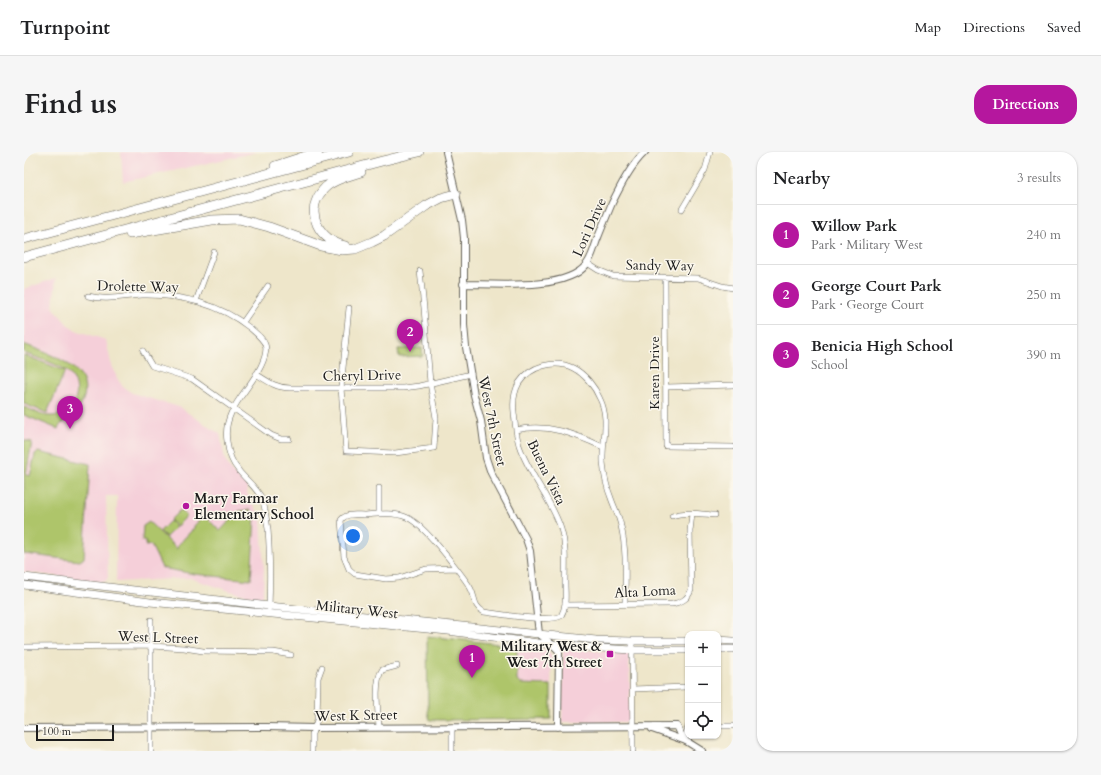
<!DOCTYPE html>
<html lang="en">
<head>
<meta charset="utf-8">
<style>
	:root { --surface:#fff; --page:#f6f6f6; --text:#202124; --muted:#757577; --line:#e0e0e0; --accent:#b5179e }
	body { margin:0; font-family:Cardo,serif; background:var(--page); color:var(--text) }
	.controls { position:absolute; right:12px; bottom:12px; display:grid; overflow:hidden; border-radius:8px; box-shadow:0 1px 3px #0004 }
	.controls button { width:36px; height:36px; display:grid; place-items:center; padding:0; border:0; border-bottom:1px solid var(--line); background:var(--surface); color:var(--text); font:20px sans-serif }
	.scale { position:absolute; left:12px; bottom:10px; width:78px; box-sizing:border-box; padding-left:4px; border:2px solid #1c1c1c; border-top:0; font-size:11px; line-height:14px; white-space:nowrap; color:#1c1c1c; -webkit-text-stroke:3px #fbf7ec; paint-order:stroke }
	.you { position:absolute; left:329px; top:384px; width:14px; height:14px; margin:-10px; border:3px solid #fff; border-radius:50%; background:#1a73e8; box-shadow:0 0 0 6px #1a73e833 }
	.badge { display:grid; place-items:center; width:26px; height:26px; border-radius:50%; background:var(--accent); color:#fff; font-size:13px; font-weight:700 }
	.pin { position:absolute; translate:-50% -33px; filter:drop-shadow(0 1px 2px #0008) }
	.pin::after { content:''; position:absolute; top:21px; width:14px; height:12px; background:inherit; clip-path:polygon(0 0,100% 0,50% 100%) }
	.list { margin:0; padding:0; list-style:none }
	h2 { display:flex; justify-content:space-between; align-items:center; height:52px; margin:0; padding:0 16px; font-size:17px }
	h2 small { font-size:13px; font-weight:400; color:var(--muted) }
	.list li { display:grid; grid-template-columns:26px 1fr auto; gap:12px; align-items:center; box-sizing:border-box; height:60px; padding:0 16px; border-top:1px solid var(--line) }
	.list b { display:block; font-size:15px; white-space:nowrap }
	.list p { margin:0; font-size:13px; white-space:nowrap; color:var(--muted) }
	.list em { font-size:13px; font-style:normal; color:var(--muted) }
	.icon { flex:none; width:22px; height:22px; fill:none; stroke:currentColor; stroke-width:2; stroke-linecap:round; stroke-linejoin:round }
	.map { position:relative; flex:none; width:709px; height:599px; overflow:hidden; border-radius:16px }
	header { display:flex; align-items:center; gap:24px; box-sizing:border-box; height:56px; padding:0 20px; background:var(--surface); border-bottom:1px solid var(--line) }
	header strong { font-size:19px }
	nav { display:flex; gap:22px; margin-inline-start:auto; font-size:14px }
	.intro { display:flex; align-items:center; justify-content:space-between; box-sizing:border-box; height:96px; padding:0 24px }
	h1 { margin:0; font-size:28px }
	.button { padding:10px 18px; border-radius:16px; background:var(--accent); color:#fff; font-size:14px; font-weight:700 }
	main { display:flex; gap:24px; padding:0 24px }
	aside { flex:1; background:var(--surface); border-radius:16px; box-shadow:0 1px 3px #0004 }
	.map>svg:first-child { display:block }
	.built { fill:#f5cfd9 }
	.green { fill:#aec56a; stroke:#657043 }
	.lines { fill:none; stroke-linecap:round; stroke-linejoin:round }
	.minor-casing { stroke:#666359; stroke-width:6 }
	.tertiary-casing { stroke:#666359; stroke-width:8 }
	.secondary-casing { stroke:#666359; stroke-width:8 }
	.motorway-casing { stroke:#666359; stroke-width:10 }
	.minor { stroke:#fff; stroke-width:5 }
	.tertiary { stroke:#fff; stroke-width:6 }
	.secondary { stroke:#fff; stroke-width:7 }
	.motorway { stroke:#fff; stroke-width:9 }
	.poi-dot { fill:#b5179e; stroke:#fbf7ec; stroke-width:1.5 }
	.labels { text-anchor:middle; stroke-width:3; stroke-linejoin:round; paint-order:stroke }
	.street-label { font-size:14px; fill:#1c1c1c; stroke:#fbf7ec }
	.poi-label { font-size:14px; font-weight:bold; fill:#1c1c1c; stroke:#fbf7ec; text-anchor:start }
</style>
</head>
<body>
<header>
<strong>Turnpoint</strong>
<nav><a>Map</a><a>Directions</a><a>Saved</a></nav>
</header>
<div class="intro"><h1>Find us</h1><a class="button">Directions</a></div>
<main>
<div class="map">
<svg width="709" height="599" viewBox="0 0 709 599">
	<rect width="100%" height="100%" fill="#fbf7ec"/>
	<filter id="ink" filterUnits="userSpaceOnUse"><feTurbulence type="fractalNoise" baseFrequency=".025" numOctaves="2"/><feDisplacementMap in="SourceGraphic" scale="8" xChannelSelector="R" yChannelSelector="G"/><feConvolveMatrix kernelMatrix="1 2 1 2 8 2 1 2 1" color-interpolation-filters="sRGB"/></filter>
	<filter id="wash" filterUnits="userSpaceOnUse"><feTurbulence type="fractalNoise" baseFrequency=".012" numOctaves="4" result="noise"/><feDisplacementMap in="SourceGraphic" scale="16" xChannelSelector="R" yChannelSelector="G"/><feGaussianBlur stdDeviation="0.9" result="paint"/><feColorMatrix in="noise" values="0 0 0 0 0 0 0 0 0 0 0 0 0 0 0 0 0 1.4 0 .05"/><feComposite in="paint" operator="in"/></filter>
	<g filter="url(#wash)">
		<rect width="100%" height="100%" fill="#eee6ca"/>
		<path class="built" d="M 97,0 L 233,0 L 99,30 Z
			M 32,126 L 29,155 L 43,172 L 51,178 L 82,188 L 87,211 L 93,226 L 99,235 L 108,241 L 155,255 L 196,282 L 201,308 L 208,320 L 222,333 L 224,336 L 223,342 L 237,365 L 240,419 L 239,443 L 238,445 L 233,446 L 206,439 L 166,426 L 92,430 L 93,344 L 82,344 L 84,425 L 82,429 L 77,430 L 0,420 L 0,137 Z
			M 493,494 L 523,498 L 528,505 L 527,533 L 497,532 L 493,529 Z
			M 539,497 L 605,501 L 606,536 L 605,570 L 538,570 Z"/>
		<path class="green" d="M 0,192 C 25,203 75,215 57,253 C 51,264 39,266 34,277 L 0,263 L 0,255 C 9,258 19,265 29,264 C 52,262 60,236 45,221 C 37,213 11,205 0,201 Z
			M 398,196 L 399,204 L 375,205 L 374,197 Z
			M 0,203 L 41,219 L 23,261 L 0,252 Z
			M 0,288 L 8,290 L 2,323 L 6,324 L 11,302 L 14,300 L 66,312 L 60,406 L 56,409 L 0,402 Z
			M 156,358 L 163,364 L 153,374 L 146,368 Z
			M 227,358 L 231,365 L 227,428 L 170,422 L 138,416 L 127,393 L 122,394 L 122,389 L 118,389 L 119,374 L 125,370 L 153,397 L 154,393 L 170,376 L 170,374 L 180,363 L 196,379 L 215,359 Z
			M 146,369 L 152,375 L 142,385 L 136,379 Z
			M 403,484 L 493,494 L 493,529 L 497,532 L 527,533 L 527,567 L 406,568 L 404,560 Z"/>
	</g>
	<g filter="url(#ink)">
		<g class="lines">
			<defs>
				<path id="minor" d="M 658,57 L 681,18 L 686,0
					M 563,111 L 574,118 L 589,124 L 674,126 L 698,134 L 709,136
					M 641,126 L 642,294 L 709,295
					M 64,144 C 82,149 100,144 118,143 C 156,142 196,152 226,176 C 241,189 247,193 237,214 C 225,239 198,258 203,289 C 204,299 208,311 215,319 C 223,329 233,336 238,347 C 242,357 242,367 244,377 C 246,403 246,429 245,456
					M 172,149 L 190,100
					M 325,156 L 317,236 L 322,299 L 371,301 L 410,296 L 412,266 L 406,231 L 400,156 L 396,119
					M 219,170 L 244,134
					M 119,199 L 128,214 L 168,227 L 247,283 L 257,287 L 265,287
					M 232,222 C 243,229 252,236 266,236 L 379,236 L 395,234 L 447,222
					M 643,235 L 709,233
					M 492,278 C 524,271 551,282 579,295
					M 355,336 L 355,362
					M 648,364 C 660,359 678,362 691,363
					M 432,416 L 402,417 L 375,426 L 362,427 L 331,422 L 325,417 L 320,405 L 317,368 C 322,361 332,363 340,363 C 353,362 369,360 382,365 C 396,370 423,404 433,417 C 438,424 443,430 447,437 C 452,447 449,454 460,460 C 476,462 525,471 537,464 C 543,454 541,442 541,431 C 541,413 543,395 537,377 C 528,348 505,323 495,293 C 492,283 491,271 490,260 C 489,251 490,240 495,231 C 506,214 531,207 549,216 C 561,222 571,235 576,247 C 586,267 578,289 579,310 C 580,322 582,334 587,346 C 590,355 595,364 597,374 C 603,399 601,427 601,452
					M 541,453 L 648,452 C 658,450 664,447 667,438 L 666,379 L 668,362
					M 608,489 L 609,599
					M 0,495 L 127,494 L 160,496 L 179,499 L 249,500 L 267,503
					M 609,537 L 662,535
					M 694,574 L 709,574
					M 355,575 C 354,560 350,529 358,518 L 373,514
					M 428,575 L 428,599
					M 662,589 L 661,584 L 664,575
					M 127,599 L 127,468
					M 288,599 L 288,582 L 293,568 L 294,526 L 298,515"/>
				<path id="tertiary" d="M 422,0 L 438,68 L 440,86 L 440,173 L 442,195 L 450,243 L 457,269 L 462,306 L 467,321 L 502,387 L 506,399 L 515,482 L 529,493 L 535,499 L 534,575
					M 439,132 C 470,132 542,139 562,113 C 568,106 570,96 573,88 C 578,75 583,63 588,51 C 597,33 607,13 621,0
					M 0,576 L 242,575 L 290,576 L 653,574 L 657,583 L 662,589
					M 628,577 L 662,589 L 678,599"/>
				<path id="secondary" d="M 0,425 L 245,454 L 572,488 L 608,489 L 664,489
					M 0,433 L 126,450 L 424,479 L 529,493 L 608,498 L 664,498
					M 694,488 L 709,489
					M 694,497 L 709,497"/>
				<path id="motorway" d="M 251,14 L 294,0
					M 106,82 L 188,68 L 215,67 L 245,75 L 297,94 L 318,98 L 331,97 L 348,90 L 360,84 L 402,54 L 417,46 L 432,42
					M 0,87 L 325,0
					M 321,94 C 296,89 279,60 299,38 C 307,28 325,24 337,20
					M 0,105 L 358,9 L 395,0"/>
			</defs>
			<use href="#minor" class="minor-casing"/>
			<use href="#tertiary" class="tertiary-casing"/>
			<use href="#secondary" class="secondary-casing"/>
			<use href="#motorway" class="motorway-casing"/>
			<use href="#minor" class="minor"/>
			<use href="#tertiary" class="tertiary"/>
			<use href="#secondary" class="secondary"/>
			<use href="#motorway" class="motorway"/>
		</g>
	</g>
	<g class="poi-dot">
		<circle cx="162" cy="354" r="4"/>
		<rect x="582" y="498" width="8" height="8" rx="2"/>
	</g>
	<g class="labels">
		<g class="street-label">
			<text transform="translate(565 75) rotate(-66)" y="5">Lori Drive</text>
			<text transform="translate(636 113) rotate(1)" y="5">Sandy Way</text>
			<text transform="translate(114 134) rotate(1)" y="5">Drolette Way</text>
			<text transform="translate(630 221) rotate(-90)" y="5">Karen Drive</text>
			<text transform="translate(338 223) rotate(-1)" y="5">Cheryl Drive</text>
			<text transform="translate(469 269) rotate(78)" y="5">West 7th Street</text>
			<text transform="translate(523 320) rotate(64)" y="5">Buena Vista</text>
			<text transform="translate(621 439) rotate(-3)" y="5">Alta Loma</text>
			<text transform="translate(333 457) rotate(6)" y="5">Military West</text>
			<text transform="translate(134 485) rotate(2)" y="5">West L Street</text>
			<text transform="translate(332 563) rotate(-1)" y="5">West K Street</text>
		</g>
		<g class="poi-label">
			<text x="170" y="351">Mary Farmar<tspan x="170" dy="16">Elementary School</tspan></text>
			<text x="578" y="499" text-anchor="end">Military West &amp;<tspan x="578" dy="16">West 7th Street</tspan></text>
		</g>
	</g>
</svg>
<div class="controls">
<button>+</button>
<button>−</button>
<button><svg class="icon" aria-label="locate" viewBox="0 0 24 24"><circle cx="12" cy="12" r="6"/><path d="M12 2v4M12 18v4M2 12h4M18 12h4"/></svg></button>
</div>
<div class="scale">100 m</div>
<div class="you"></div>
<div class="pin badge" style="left:448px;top:526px">1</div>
<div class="pin badge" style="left:386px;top:200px">2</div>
<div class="pin badge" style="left:46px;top:277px">3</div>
</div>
<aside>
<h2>Nearby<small>3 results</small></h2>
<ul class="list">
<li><span class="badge">1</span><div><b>Willow Park</b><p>Park · Military West</p></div><em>240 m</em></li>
<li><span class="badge">2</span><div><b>George Court Park</b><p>Park · George Court</p></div><em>250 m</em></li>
<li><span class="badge">3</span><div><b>Benicia High School</b><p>School</p></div><em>390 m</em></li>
</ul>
</aside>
</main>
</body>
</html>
